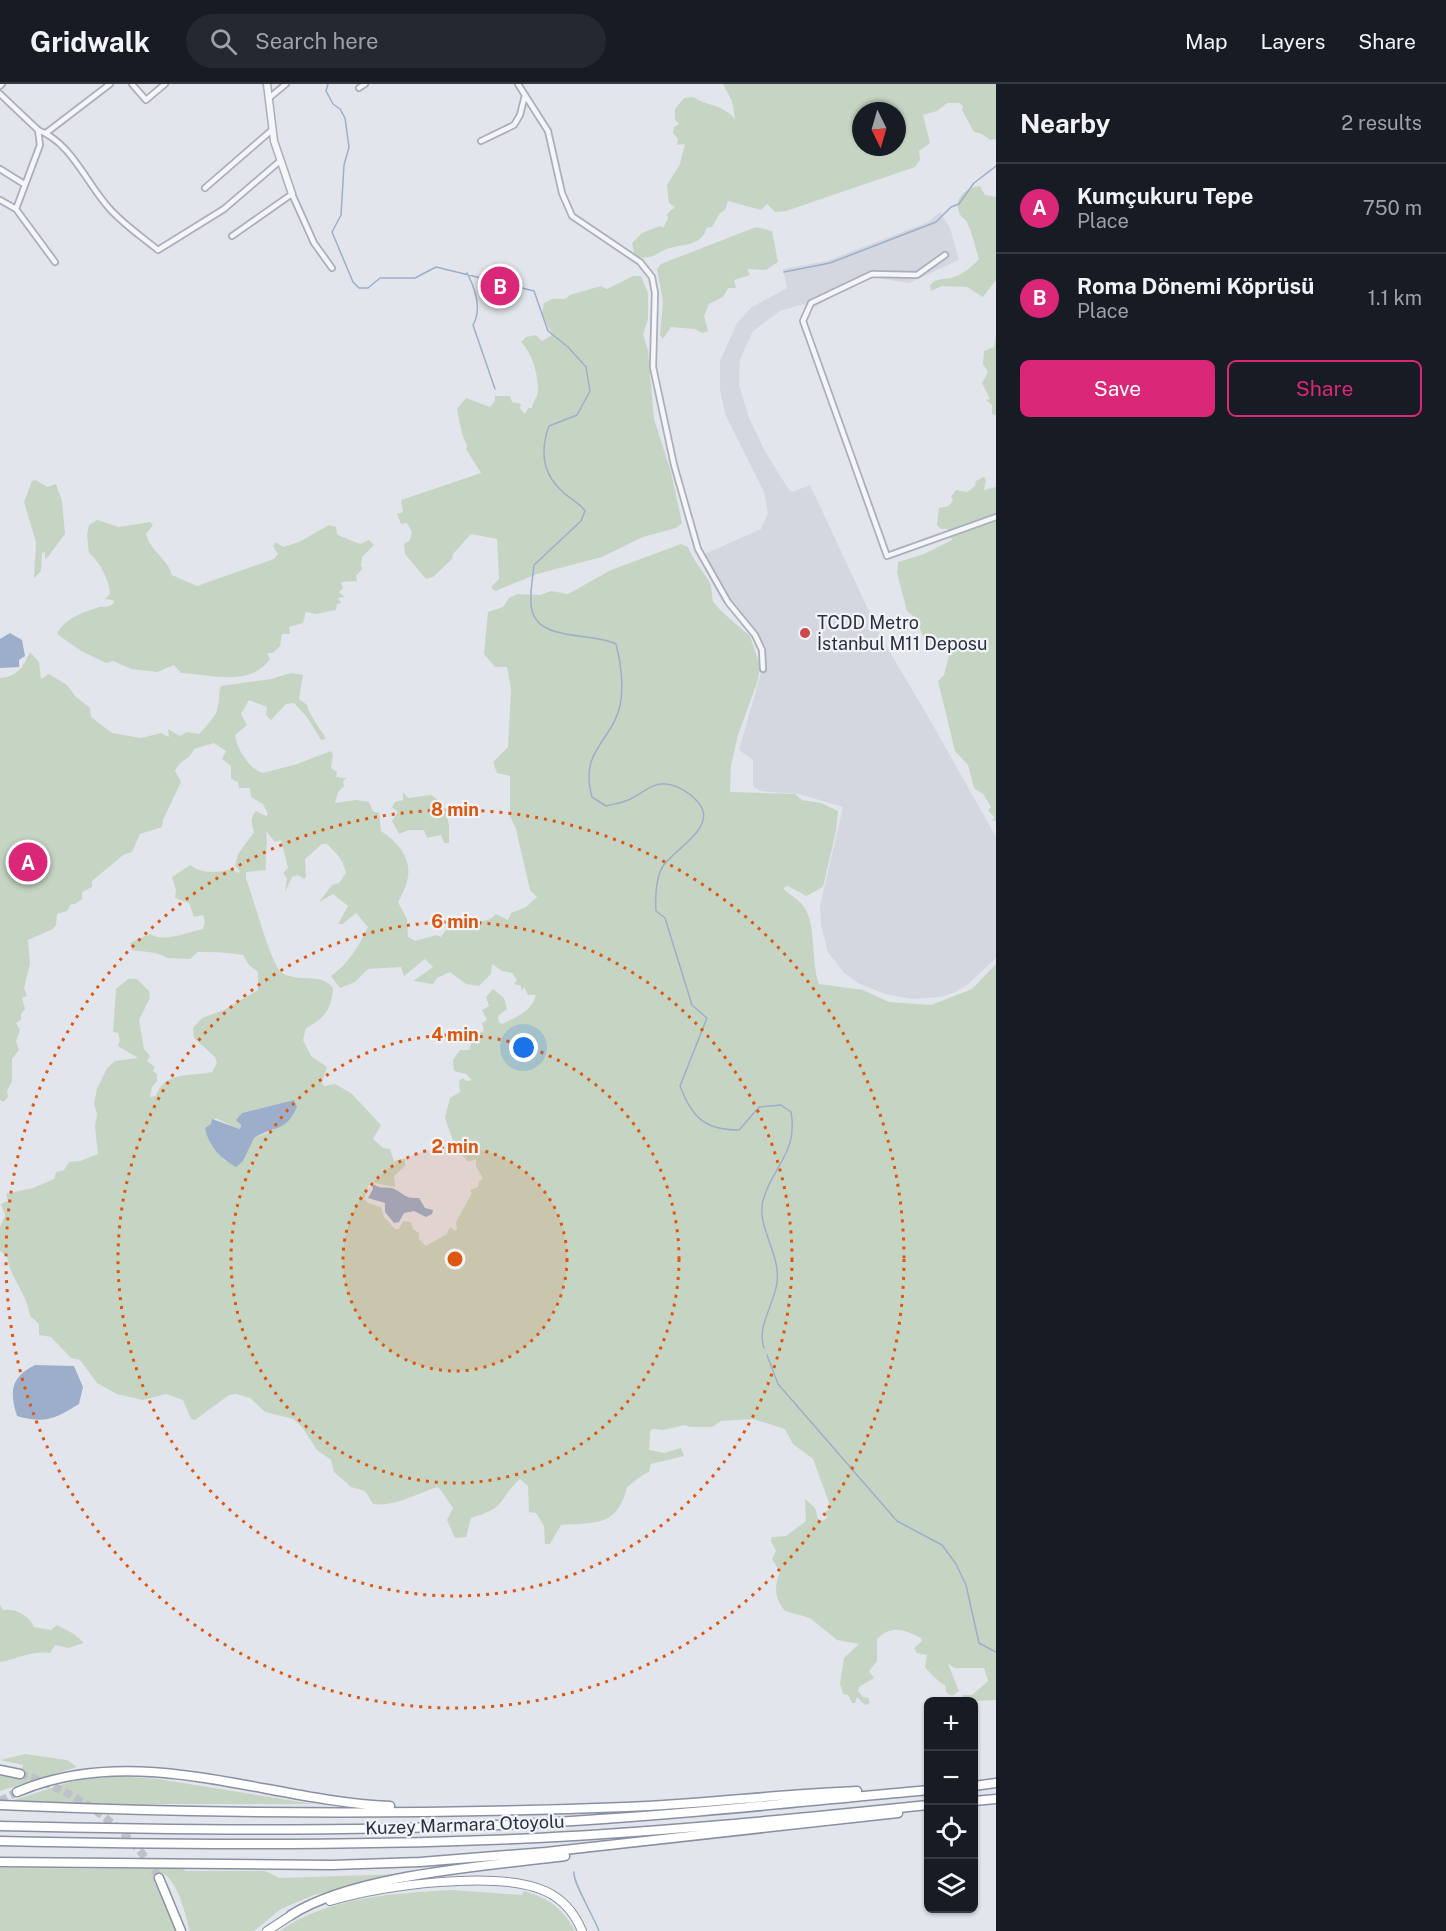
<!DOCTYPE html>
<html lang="en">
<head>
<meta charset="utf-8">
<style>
	:root { --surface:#171b24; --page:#242831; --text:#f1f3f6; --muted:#9ea1a6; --line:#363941; --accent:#db2777 }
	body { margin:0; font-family:"Public Sans",sans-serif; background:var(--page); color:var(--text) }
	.controls { position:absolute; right:18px; bottom:18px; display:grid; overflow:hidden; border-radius:9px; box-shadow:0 2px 4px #0004 }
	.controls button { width:54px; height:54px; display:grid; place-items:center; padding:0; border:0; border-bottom:2px solid var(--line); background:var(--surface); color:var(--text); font:30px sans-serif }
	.compass { position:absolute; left:852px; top:18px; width:54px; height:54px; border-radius:50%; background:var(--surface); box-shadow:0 2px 4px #0004; rotate:175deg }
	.you { position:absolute; left:524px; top:964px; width:21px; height:21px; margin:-15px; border:4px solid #fff; border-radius:50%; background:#1a73e8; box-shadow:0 0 0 9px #1a73e833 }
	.badge { display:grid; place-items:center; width:39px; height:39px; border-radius:50%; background:var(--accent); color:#fff; font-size:20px; font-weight:700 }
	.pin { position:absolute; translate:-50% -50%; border:3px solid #fff; box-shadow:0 2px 6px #0006 }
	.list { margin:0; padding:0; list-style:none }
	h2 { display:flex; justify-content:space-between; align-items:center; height:78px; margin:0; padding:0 24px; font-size:26px }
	h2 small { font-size:20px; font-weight:400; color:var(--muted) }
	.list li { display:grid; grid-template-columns:39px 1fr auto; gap:18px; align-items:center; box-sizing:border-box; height:90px; padding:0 24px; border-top:2px solid var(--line) }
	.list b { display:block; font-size:22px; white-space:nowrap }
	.list p { margin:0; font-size:20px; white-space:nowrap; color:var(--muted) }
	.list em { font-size:20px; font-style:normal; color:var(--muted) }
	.actions { display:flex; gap:12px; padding:18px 24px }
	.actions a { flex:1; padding:14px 0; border:2px solid var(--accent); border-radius:9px; text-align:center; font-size:21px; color:var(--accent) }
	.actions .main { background:var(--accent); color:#fff }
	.icon { flex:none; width:33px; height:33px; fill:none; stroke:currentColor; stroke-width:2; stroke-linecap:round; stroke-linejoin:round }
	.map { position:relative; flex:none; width:996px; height:1847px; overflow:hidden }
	header { display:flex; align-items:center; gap:36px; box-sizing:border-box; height:84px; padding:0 30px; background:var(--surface); border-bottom:2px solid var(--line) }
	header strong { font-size:28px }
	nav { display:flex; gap:33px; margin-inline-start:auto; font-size:21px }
	.search { width:420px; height:54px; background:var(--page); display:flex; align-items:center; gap:15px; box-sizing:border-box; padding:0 21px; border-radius:33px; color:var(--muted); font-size:22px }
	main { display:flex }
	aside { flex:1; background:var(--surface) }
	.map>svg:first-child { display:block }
	.built { fill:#d4d7e0 }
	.green { fill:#c6d5c3; fill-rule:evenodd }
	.water { fill:#9daecb }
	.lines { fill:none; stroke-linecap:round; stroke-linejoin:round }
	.stream { stroke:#9daecb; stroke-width:1.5 }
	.motorway-tunnel { stroke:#bdc1c9; stroke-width:8; stroke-dasharray:8 4; stroke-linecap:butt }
	.minor-casing { stroke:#abafb9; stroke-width:8 }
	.tertiary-casing { stroke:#abafb9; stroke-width:9 }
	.trunk-casing { stroke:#8990a2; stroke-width:10 }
	.motorway-casing { stroke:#8990a2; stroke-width:11 }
	.minor { stroke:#f5f6f9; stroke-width:4.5 }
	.tertiary { stroke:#f5f6f9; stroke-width:6 }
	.trunk { stroke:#fff; stroke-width:8 }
	.motorway { stroke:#fff; stroke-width:8 }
	.ring { fill:none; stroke:#de570f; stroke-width:3; stroke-dasharray:3 6 }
	.poi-dot { fill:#d1454c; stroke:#f2f4f8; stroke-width:2 }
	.labels { text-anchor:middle; stroke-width:4.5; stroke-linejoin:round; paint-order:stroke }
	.poi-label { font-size:18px; fill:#2a3043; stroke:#f2f4f8; text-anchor:start }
	.street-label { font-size:18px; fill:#2a3043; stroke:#f2f4f8 }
	.centre { fill:#de570f; stroke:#f2f4f8; stroke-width:3 }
	.ring-label { font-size:18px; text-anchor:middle; font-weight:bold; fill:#de570f; stroke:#f2f4f8; stroke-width:4.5; stroke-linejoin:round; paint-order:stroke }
</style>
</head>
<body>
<header>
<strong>Gridwalk</strong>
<div class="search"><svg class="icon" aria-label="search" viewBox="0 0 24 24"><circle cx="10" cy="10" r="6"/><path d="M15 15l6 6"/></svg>Search here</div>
<nav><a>Map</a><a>Layers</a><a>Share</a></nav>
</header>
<main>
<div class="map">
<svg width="996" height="1847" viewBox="0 0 996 1847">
	<rect width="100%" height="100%" fill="#e2e5eb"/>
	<path class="built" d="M 940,128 L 950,144 L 959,176 L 909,199 L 871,193 L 858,197 L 815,223 L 804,220 L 780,227 L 753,247 L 740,275 L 739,301 L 749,334 L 766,369 L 789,406 L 792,408 L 810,401 L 882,555 L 930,636 L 996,753 L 996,874 L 967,901 L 955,908 L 941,913 L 912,915 L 885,910 L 858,899 L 844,889 L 828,868 L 821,841 L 820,822 L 843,723 L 799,710 L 760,707 L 753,702 L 753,676 L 739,666 L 761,589 L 759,568 L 751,551 L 721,515 L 698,473 L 761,445 L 768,429 L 764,408 L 725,330 L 720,305 L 720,277 L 737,239 L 752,223 L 787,204 L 783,185 L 827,177 L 928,138 Z"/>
	<path class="green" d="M 723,0 L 996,0 L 996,55 L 990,56 L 982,50 L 974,48 L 962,26 L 963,22 L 959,19 L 947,19 L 937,27 L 923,31 L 930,59 L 919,67 L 920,76 L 915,83 L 786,127 L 775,128 L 767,120 L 761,126 L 728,117 L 725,126 L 720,129 L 712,143 L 707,144 C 701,162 684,160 670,164 C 658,167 654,176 638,173 L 634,169 L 632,159 L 642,149 L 660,142 L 663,144 L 668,135 L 667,130 L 675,123 L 669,119 L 667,101 L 680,80 L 685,60 L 677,61 L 678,55 L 673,49 L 674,43 L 679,40 L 675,35 L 675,25 L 684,14 L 693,13 C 706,22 723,20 735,35 L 732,17 ZM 861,27 L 897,27 L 897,63 L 861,63 Z
		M 980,102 L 985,111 L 996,113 L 996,196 L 983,213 L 967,203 L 942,202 L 931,207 L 930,201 C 937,193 945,196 954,193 C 963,190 973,182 979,175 C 975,163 973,150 967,139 C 966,135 963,135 961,132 C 951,117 965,103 980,102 Z
		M 756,143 L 772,147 L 778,178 L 766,186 L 747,185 L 750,191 L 734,196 L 736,204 L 728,204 L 723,213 L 709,220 L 704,232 L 708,247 L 702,249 L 695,245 L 671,243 L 663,255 L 660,251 L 663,217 L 657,185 L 661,180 Z
		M 633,192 L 641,192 L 648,209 L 648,235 L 643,251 L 648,266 L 654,335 L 671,388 L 682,439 L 676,444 L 643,453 L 602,473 L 537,490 L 495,507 L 491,503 L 499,495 L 497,455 L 471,450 L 453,470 L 452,475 L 433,493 L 426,495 L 405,470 L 404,460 L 410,456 L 412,448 L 407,439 L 401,440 L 397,430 L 403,428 L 401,416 L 481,389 L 466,365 L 467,361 L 462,350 L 457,325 L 466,314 L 490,323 L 495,317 L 495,312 L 510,312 L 512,318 L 521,320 L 520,324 L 525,330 L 528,324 L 532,324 C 533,316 538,314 538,306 C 538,289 532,269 521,258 L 526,253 L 536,251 L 542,257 L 552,251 L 542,230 L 544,219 L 552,215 L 565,215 L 570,211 L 601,202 L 607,205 Z
		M 996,252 L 996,331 L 992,330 L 992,321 L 986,316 L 990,315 L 982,299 L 988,288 L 983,280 L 984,267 L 994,263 Z
		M 984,393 L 986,396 L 984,406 L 996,403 L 996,737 L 991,736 L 995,734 L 988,726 L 991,723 L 983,710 L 974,704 L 968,681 L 955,667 L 938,597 L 944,591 L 950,567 L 934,561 L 926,562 L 917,535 L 907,527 L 897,489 L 898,478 L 924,470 L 952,456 L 948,445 L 941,445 L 937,441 L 939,424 L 949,422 L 953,416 L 951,413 L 956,406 L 967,408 L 975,402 L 976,397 Z
		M 36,396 L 47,403 L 56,400 L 62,417 L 65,450 L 47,474 L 45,475 L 45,468 L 42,469 L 41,487 L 34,494 L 36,458 L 24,418 L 32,397 Z
		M 97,436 L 119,443 L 150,438 L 153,441 L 146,450 C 150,467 168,475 172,491 L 197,502 L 274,475 L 278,470 L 273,462 L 276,458 L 283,463 L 299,458 L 329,441 L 336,443 L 337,450 L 340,452 L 360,460 L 369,456 L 374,461 L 362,473 L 361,482 L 363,484 L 356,492 L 357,497 L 341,498 L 343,504 L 339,508 L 345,513 L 338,514 L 341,519 L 337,520 L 336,526 L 316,530 L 306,528 L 303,539 L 289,543 L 290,550 L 282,550 L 280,562 L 273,569 L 267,569 L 270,575 C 250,604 209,590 181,589 L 174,581 L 157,588 L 131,585 L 113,577 L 106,579 L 81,567 L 57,550 C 64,535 81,529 96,524 C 103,521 107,525 114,519 L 113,516 L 105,515 L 110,510 C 110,498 99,476 89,469 L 87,451 L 89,441 Z
		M 681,460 L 688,463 C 693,476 703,487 710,499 C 712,504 712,512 713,517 C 716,524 744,547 750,552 L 760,582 L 758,596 L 738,651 L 731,682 L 730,708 L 795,710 L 802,716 L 821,719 L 838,727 L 836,747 L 823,803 L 806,812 L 788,802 L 783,804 C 788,810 795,813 801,819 C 818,838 810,876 819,900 L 863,906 L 889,918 L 931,921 L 972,905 L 996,880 L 996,1616 L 976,1617 L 963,1613 L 962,1611 L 972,1611 L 988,1597 L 984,1584 L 955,1584 L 948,1580 L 959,1607 L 952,1612 L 946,1608 L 945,1601 C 939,1599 930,1589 925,1583 L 927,1571 L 917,1569 L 914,1564 L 922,1557 L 921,1554 C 905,1546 892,1540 877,1555 L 877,1577 L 869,1587 L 874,1594 L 859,1603 L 858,1607 L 863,1613 L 868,1614 L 870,1619 L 865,1621 L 857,1613 L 855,1619 L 852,1619 L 848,1611 L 843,1610 L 840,1600 L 844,1574 L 859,1560 L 837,1556 L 810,1534 L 785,1527 C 774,1513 774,1504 780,1488 L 772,1475 L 776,1467 L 771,1457 L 772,1453 L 786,1452 L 806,1437 L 805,1415 L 815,1424 L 818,1435 L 822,1437 L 827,1434 L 825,1428 L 831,1424 L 813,1375 L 793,1360 L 785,1345 L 753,1335 L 721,1337 L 712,1343 L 690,1343 L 685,1341 L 663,1346 L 653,1345 L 650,1347 L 649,1366 L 664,1369 L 681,1364 L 684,1372 L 651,1380 L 649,1388 C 640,1391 635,1398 627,1403 C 617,1444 595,1438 561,1441 L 550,1460 L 545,1460 L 544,1442 L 536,1429 L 529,1428 L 528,1402 L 520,1395 C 496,1417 509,1423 471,1434 L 466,1453 L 455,1454 L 447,1436 L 453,1424 L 440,1405 L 437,1403 C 416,1410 395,1423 373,1420 L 365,1407 L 351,1403 L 334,1388 L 331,1376 L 317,1366 L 302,1343 L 293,1335 L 265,1328 L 250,1314 L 236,1310 L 229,1311 L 195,1336 L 191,1335 L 183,1316 L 166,1310 L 143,1316 L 117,1310 L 97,1299 L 80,1276 L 71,1274 L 51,1253 L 39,1251 L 39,1240 L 30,1232 C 28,1211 9,1192 7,1172 L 0,1167 L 0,1143 L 5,1131 L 1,1120 L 8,1117 L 6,1110 L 33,1104 L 54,1095 L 56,1088 L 64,1086 L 69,1078 L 80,1077 L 98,1070 L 95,1043 L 97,1030 L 94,1019 L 97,1005 L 107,984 L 115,977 L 138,974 L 118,962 L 120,956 L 118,949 L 113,948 L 116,905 L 128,895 L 137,895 L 149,907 L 150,914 L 139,936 L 144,965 L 150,972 L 147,977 L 155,983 L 153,987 L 157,990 L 157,997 L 152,1003 L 150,1013 L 156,1012 C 165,986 191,993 212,988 L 217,979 L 215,973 L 194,954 L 193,944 L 202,934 L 224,926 L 258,906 L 258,888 L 249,881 L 243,871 C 228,868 213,868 198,868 L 190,875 L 168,874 L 156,869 L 132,866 L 130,859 L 150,850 C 164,859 188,848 203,845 L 205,838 L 203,831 L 194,833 L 189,819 L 175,814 L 176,806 L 172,793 L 190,781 C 201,790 217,789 231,785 L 238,789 L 240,787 L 235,782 L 238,770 L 254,748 C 252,740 249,735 256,727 L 266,732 L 268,730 L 263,720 L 251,713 L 250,704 L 239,704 L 238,698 L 231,695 L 231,682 L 222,675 L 226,667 L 214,659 L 194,665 C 190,676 179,676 175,687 L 181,698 L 163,736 L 162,743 L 140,750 L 132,768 L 123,771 L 92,797 L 92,803 L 82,808 L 82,815 L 75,820 L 71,820 L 67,827 L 57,830 L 56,841 L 53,845 L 28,856 L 30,880 L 24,904 L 27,912 L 22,914 L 25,925 L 21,930 L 21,936 L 16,939 L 20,946 L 16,957 L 19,966 L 12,975 L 12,997 L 7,1007 L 8,1013 L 3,1018 L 0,1016 L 0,594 C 20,592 23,582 30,568 L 39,578 L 41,595 L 49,590 L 67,601 L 75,612 L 90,624 L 91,633 L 112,649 L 141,654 L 161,649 L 169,653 L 168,645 L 180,652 L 187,648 L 199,650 C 206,642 217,632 218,622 C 220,614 218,610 221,602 L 271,595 L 291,589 L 303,591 L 299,615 L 307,621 C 308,629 322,647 326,655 L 321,656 L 307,633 L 294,619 L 286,620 L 271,636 L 266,631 L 267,623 L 249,616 L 241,630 L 247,641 L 235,651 C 237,665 249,685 263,689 L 297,680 L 331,667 L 333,671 L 331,684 L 337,688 L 336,693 L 347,694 L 343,697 L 344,702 L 338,708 L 335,719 L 356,716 L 369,718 L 373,727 L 379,729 L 381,747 C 409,766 417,787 398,818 L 407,835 L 408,853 L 415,857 L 436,851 L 441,853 L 448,843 L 466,834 C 479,836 486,841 496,830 L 508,836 L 511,829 L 526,823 L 537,813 L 530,806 L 516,745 L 510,732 L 510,692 L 497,689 L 493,678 L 508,663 L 511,605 L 507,583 L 495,583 L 484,570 L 488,528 L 503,523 L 509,514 L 517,510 L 540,511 L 551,507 L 568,510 L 611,486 ZM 266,747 L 275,758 L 281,756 L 288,784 L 283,789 L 287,794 L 285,808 L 292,793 L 298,791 L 304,795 L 306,793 L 305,775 L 322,760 L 327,760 C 337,770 342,774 346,789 L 339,799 L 332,801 L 319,818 L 333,810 L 348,822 L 338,840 L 343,840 L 356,829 L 368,843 C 359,862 348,880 331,892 L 340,904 L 355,898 L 368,885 L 401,883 L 404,892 L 425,875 L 433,883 L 413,897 L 433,900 L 437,894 L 450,888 L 466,900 L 479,902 L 491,890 L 492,880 L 502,887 L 512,889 L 517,896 L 514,900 L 521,902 L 521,907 L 524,903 L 528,911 L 536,911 C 531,928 518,932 502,940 L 499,938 L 498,932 L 507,925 L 504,914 L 493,905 L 486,913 L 489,922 L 482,926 L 487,936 L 482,939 L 484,947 L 474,951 L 469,966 L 460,966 L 453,976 L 454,987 L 466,990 L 472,996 L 466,997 L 463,994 L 459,997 L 460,1008 L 450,1014 L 445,1034 L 455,1062 L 468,1078 L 476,1075 L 476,1082 L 483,1095 L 479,1097 L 478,1103 L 470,1106 L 472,1109 L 456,1138 L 457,1145 L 455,1147 L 450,1143 L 447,1150 L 426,1162 L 419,1155 L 419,1149 L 413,1145 L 411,1138 L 403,1137 L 399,1145 L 395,1145 L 384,1133 L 381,1123 L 368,1119 L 364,1115 L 370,1098 L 395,1103 L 394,1092 L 405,1082 L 405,1074 L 394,1077 L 390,1065 L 383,1064 L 373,1055 L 381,1041 L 351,1009 L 335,1000 L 324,1002 L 322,999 L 327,983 L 311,972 L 303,956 L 306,944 C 324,935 332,925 333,904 C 322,888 298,899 282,889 C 271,882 253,811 246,795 L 246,788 L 266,786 C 265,773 268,760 266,747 ZM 294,1016 L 272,1047 L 253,1054 L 243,1077 L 225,1077 L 211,1061 L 207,1051 L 215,1034 L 240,1045 L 242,1029 Z
		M 403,708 L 408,714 L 431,711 L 443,719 L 449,741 L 449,759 L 444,759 L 441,751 L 427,754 L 424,746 L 409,746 L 399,750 L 392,737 L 398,728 L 392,723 L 395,718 L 403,716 Z
		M 0,1521 L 3,1526 C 16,1524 29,1531 34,1543 L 51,1546 L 57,1541 L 74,1550 L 84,1559 L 68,1564 L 55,1561 L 50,1569 C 32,1566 17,1575 0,1578 Z
		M 25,1670 L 67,1676 L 77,1683 L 0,1707 L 0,1691 L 19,1695 L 23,1681 L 0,1676 Z
		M 115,1692 L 158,1695 L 313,1720 L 114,1720 L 11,1717 L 73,1697 Z
		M 0,1784 L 184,1785 L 185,1787 L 265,1787 L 279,1794 L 400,1790 L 314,1811 L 281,1825 L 254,1847 L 190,1847 C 185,1830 179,1800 164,1790 L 154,1797 L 176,1847 L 0,1847 Z
		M 452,1806 L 522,1811 L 524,1807 C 548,1814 563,1824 575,1847 L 280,1847 C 327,1813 396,1809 452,1806 Z"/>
	<path class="water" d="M 10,549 L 22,556 L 25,572 L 19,576 L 19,583 L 0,584 L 0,555 Z
		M 294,1016 L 297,1023 C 285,1049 275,1041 254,1054 L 243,1077 L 236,1083 C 221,1075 208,1062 205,1044 L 211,1040 L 212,1035 L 240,1045 L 241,1041 L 236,1036 L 242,1029 Z
		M 372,1100 C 385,1106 380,1102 391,1104 C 403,1107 402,1115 419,1114 L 425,1124 L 433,1126 L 432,1130 L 426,1133 L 414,1127 L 404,1129 L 399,1138 L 394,1139 L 385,1128 L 385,1119 L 368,1114 L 373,1105 Z
		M 35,1281 L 74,1282 L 83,1303 L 79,1320 C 55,1335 44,1340 17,1332 C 9,1307 11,1293 35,1281 Z"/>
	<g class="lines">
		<path class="stream" d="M 328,0 L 326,7 L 333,20 L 340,25 L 345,34 L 349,63 L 344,81 L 341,131 L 332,148 L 353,198 L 359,204 L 368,204 L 380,194 L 415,194 L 436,183 L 534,207 L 548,247 L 568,263 L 586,283 L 590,307 L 577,331 L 549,342 C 540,367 542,390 563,408 C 571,416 579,418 585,427 L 581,437 L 534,481 C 533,493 530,507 531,519 C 532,560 592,547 616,560 C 621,578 624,603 620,622 C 611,659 579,666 592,713 L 606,722 C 613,720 622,719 628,716 C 640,711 653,698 666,700 C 677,701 690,709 697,717 C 721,742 674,765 663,782 C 656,793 655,814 656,827 L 665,834 L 692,921 L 707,934 L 680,1002 C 692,1033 704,1046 739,1046 L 759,1023 L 781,1021 L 791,1028 C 798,1067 775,1080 764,1113 C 754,1140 781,1169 777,1198 C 775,1219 756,1243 764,1264
			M 784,188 L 830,179 L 936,138 L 951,123 L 959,120 L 974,99 L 996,82
			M 467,189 C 475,204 482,225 473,241 L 495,305
			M 767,1271 L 778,1300 L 897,1437 L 942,1461 L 956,1480 L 966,1501 L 979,1559 L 996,1568
			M 574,1788 C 572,1797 594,1833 599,1847"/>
		<path class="motorway-tunnel" d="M 20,1690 C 75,1706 130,1744 159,1794
			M 0,1717 L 17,1708"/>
		<defs>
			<path id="minor" d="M 132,0 L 146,16 L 165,0
				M 518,0 L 548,47 L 562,109 L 572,132 L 640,178 L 652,193 L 655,209 L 653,283 L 674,381 L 698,465 L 728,518 L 755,551 L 762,566 L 763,585
				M 0,2 L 2,0
				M 359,4 L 365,0
				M 0,10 L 38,46 C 72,59 86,99 109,124 C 123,140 142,153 158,166 L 224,125 L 280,77
				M 269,14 L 286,0
				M 46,49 L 110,0
				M 481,57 L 514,41 L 520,31 L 525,11
				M 0,85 L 24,100
				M 205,104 L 273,45
				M 0,116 L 16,125 L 55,178
				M 16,125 L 40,61 L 38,46
				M 232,152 L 292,110 L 314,159 L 332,184
				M 945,171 L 917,191 L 872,190 L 811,219 L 803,237 L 887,472 L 996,433"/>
			<path id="tertiary" d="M 267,0 L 274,57 L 292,110"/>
			<path id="trunk" d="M 330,1817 C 382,1802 496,1785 545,1807 C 563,1815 575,1830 582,1847
				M 267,1847 L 296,1828"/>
			<path id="motorway" d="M 0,1686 L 20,1690
				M 974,1702 L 996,1699
				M 17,1708 C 138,1656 266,1717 390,1722
				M 974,1717 L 996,1715
				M 0,1721 C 208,1730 418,1731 626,1723 C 703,1720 780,1710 857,1707
				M 0,1742 C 173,1746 346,1748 519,1740 C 656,1733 792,1719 928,1706
				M 0,1757 C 171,1761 343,1762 514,1755 C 652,1749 791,1735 928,1721
				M 0,1778 L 332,1781 L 420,1778 L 546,1768 L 898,1729
				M 159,1794 L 181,1847
				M 291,1831 C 355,1790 489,1782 565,1772"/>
		</defs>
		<use href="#minor" class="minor-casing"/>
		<use href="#tertiary" class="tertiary-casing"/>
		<use href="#trunk" class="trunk-casing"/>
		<use href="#motorway" class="motorway-casing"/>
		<use href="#minor" class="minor"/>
		<use href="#tertiary" class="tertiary"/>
		<use href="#trunk" class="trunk"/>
		<use href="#motorway" class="motorway"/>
	</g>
	<circle cx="455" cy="1175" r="112" fill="#de570f" fill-opacity=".12"/>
	<g class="ring">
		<circle cx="455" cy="1175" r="112"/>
		<circle cx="455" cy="1175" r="224"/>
		<circle cx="455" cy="1175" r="337"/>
		<circle cx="455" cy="1175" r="449"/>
	</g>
	<circle class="poi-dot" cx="805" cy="549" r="6"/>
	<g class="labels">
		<g class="poi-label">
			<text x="817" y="545">TCDD Metro<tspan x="817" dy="21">İstanbul M11 Deposu</tspan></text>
		</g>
		<g class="street-label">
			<text transform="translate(465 1741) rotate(-2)" y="6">Kuzey Marmara Otoyolu</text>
		</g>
	</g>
	<circle cx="455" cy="1175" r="9" class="centre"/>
	<g class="ring-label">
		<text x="455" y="732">8 min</text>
		<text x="455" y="844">6 min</text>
		<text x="455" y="957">4 min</text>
		<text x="455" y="1069">2 min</text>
	</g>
</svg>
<div class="controls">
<button>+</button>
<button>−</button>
<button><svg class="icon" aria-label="locate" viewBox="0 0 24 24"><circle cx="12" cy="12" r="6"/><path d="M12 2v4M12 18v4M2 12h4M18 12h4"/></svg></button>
<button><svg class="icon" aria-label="layers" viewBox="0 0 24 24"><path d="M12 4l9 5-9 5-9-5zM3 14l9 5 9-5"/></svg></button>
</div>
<svg class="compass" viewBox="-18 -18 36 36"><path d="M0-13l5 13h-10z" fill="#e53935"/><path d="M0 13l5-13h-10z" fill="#9ea1a6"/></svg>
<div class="you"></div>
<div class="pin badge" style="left:28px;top:778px">A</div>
<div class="pin badge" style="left:500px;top:202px">B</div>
</div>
<aside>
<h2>Nearby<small>2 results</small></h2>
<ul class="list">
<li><span class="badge">A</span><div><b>Kumçukuru Tepe</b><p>Place</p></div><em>750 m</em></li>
<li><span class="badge">B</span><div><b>Roma Dönemi Köprüsü</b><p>Place</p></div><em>1.1 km</em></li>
</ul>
<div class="actions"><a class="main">Save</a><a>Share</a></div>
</aside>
</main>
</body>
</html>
